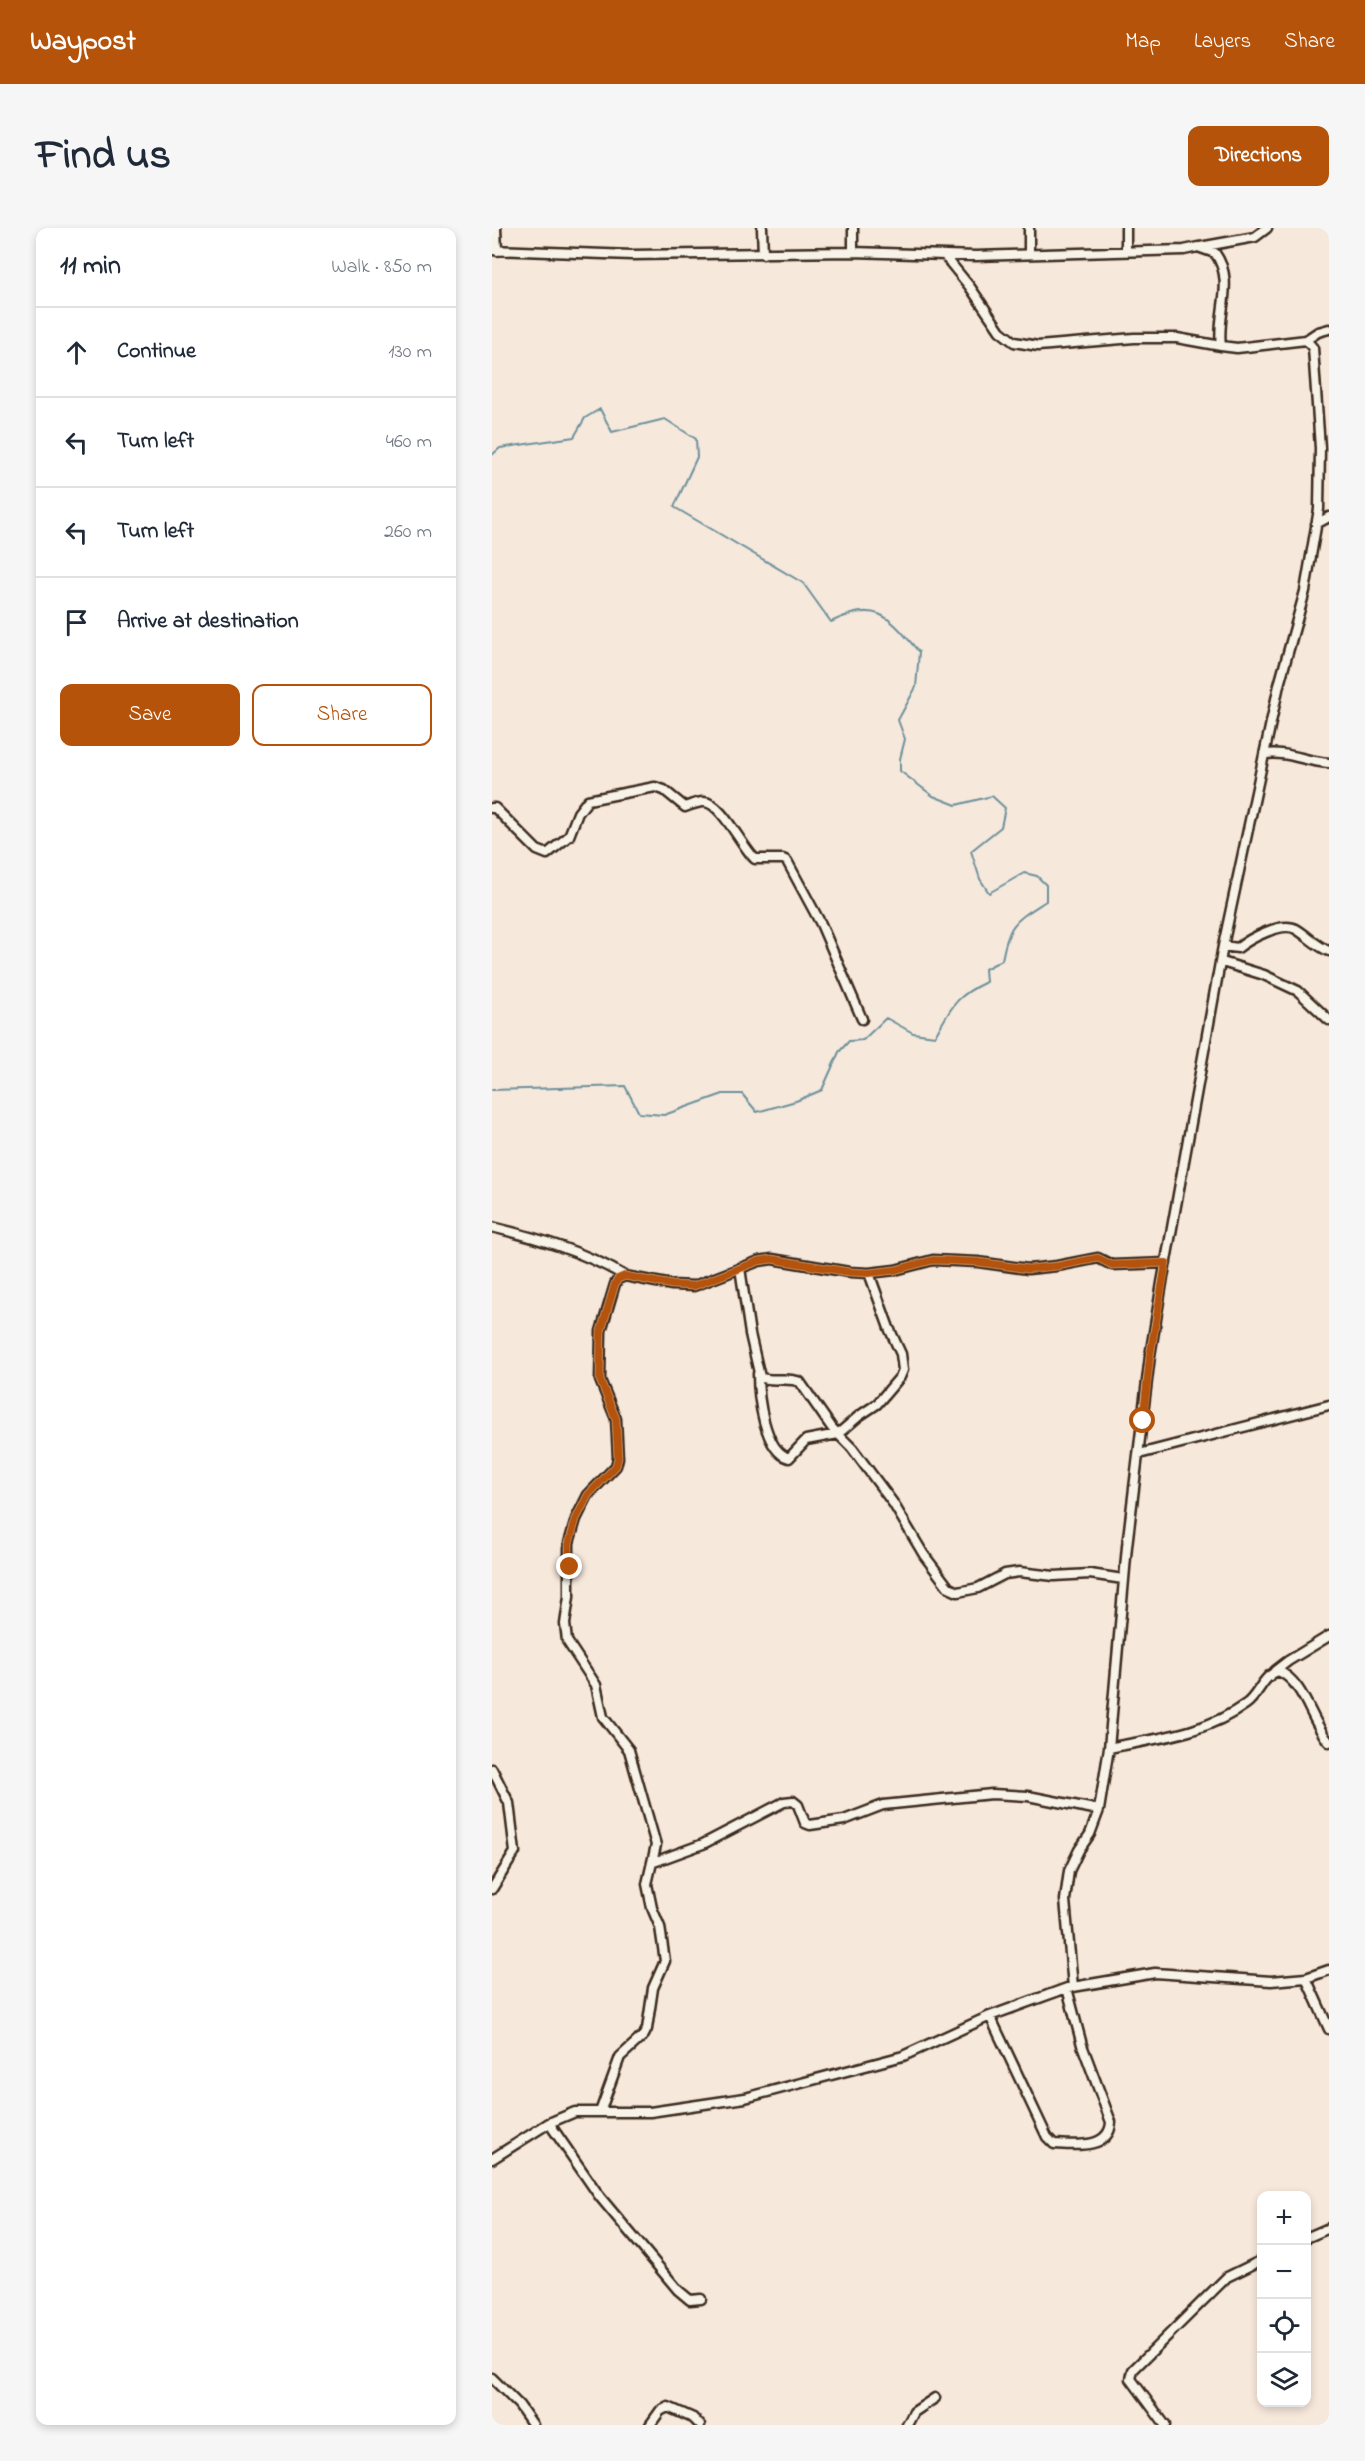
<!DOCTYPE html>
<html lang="en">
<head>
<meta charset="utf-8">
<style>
	:root { --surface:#fff; --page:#f6f6f7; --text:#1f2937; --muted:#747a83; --line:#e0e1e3; --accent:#b45309 }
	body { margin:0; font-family:"Indie Flower",sans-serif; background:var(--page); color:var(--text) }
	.controls { position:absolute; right:18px; bottom:18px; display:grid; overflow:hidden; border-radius:12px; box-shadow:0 3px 9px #0003 }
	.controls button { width:54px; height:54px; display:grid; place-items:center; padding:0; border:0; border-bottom:2px solid var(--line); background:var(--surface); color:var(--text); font:30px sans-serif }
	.stop { position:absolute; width:18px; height:18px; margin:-14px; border:4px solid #b45309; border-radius:50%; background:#fff }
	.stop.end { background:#b45309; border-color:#fff; box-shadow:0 2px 6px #0008 }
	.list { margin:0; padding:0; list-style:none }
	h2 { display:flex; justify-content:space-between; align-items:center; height:78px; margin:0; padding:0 24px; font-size:26px }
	h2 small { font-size:20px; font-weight:400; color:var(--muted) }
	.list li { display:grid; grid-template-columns:39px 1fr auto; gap:18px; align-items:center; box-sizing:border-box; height:90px; padding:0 24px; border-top:2px solid var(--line) }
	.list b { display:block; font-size:22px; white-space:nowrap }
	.list em { font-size:20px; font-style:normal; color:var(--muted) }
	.actions { display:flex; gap:12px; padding:18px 24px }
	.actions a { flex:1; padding:14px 0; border:2px solid var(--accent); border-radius:12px; text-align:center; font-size:21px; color:var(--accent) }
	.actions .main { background:var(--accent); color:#fff }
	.icon { flex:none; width:33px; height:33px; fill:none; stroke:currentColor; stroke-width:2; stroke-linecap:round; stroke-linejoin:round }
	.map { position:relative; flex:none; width:837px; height:2197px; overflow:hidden; border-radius:12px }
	header { display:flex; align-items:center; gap:36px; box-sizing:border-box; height:84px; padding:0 30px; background:var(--accent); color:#fff }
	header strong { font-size:28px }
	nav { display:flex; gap:33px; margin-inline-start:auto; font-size:21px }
	.intro { display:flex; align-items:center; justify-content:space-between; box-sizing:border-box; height:144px; padding:0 36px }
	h1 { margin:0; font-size:42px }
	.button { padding:15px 27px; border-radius:12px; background:var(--accent); color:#fff; font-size:21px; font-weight:700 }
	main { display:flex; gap:36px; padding:0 36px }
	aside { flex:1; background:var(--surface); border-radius:12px; box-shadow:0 3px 9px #0003 }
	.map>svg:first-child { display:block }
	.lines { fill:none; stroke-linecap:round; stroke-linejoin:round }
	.stream { stroke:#6c919b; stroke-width:2 }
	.minor-casing { stroke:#3b2a1e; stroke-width:13 }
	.minor { stroke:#f7f3e8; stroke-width:8 }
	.route { stroke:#b45309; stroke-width:8 }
</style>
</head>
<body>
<header>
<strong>Waypost</strong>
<nav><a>Map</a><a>Layers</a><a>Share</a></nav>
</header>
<div class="intro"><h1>Find us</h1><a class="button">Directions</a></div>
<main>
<aside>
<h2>11 min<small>Walk · 850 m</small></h2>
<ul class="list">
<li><svg class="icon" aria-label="ahead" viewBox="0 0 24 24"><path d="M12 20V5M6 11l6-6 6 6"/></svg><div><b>Continue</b></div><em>130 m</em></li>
<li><svg class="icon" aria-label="left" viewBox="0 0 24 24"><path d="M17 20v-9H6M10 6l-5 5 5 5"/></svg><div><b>Turn left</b></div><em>460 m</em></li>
<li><svg class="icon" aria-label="left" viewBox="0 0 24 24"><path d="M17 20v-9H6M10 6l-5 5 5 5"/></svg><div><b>Turn left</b></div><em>260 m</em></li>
<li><svg class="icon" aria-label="arrive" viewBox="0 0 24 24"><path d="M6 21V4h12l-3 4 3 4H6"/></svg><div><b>Arrive at destination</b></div></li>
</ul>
<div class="actions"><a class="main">Save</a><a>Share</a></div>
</aside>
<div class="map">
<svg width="837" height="2197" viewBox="0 0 837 2197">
	<rect width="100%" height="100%" fill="#f7e8dc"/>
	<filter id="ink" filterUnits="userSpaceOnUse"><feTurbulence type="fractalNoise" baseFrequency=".0167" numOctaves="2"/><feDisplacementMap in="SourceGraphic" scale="12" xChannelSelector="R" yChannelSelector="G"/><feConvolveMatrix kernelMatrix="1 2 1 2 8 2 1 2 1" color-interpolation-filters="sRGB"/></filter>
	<g filter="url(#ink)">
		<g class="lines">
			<path class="stream" d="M 0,227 L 8,220 L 82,209 L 93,190 L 108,181 L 120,204 L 173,191 L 204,211 L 205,229 L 182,279 L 311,355 L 339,394 C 386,371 397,389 427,424 L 424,459 L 406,492 L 413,511 L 408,531 L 408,543 L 441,568 L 464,577 L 500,568 L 513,580 L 509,599 L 479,623 L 488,651 L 497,665 L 532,645 L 545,648 L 554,657 L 554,673 C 523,693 517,694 510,732 L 493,741 L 494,754 C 462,769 460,779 443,808 L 421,805 L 394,790 L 371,812 L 357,813 L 347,824 L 330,862 L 304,873 L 265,884 L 250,866 L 231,866 L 172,887 L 147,885 L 133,858 L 0,862"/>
			<defs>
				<path id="minor" d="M 4,0 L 5,23
					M 270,0 L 271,26
					M 361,0 L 361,24
					M 537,0 L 537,25
					M 634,0 L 634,23
					M 708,19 L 763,9 L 775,0
					M 0,22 L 140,27 L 361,24 L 484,28 L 692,22 L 706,19 L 723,25 C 744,54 724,86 729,118 L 745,120 L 814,112 L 821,120 L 828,220 L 827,281 L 813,363 L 787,457 L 731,718 L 670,1055 L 658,1128 L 635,1318 L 617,1520 L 607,1582 L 598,1606 L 587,1622 L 577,1643 L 573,1672 L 581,1759
					M 452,27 L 478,59 L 508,103 L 522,114 L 546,118 L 642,110 L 685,110 L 729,118
					M 814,112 L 826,104 L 837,101
					M 824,296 L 837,289
					M 774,526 C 795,523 815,534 837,535
					M 0,580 L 3,580 L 45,622 L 55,626 L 77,608 L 86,585 L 96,572 L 163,559 L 172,562 L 193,579 C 198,577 206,574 212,574 C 229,574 250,619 263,631 L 291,631 L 295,633 L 329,696 L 370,791
					M 731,718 L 746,720 C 757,711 790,693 804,701 C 816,708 824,718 837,723
					M 730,734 L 772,747 L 806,763 L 837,792
					M 0,999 C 45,1010 93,1024 133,1048
					M 248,1040 L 258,1106 L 268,1149 C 280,1155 295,1148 308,1154 L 340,1200 L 360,1220 L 401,1275 L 432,1327 L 457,1360 L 466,1364 L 486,1360 L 513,1346 L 527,1344 L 562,1348 L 598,1346 L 631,1351
					M 266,1146 C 266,1168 272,1223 297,1230 L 314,1212 L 346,1206 L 367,1188 L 385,1176 L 408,1149 L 411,1142 L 409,1126 L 397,1100 L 377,1045
					M 647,1226 L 837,1177
					M 783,1443 L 796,1433 L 837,1408
					M 617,1520 C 665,1510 713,1506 754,1476 C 767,1467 770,1448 786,1443 C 812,1453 819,1494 837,1514
					M 0,1541 L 17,1575 L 23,1624 L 0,1661
					M 162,1634 L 211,1616 L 292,1574 L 301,1573 L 306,1577 L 313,1595 L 318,1597 L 352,1592 L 391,1577 L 500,1566 L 536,1568 L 607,1582
					M 814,1750 L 837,1801
					M 498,1788 L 555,1909 L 562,1916 C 581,1917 618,1922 619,1894 L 590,1817 L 575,1760
					M 108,1884 L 128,1829 L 152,1807 L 155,1801 L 161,1760 L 173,1733 L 168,1699 L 160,1680 L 155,1656 L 164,1617 L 137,1522 L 111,1489 L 104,1457 L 75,1413 L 73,1396 L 77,1369 L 77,1315 L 84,1291 L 96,1267 L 124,1238 L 126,1230 L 124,1191 L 108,1152 L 109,1103 L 123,1056 L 126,1051 L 133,1048 L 180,1057 L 202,1058 L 267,1033 L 280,1031 L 357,1044 L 377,1045 L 403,1042 L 441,1032 L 486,1034 L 536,1041 L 565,1038 L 606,1030 L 620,1037 L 674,1035
					M 57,1895 L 108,1969 L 186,2062 L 198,2072 L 209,2071
					M 0,1931 L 57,1895 L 83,1884 L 158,1884 L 253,1870 L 411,1828 L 498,1788 L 575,1760 L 663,1745 L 779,1753 L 814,1750 L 837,1742
					M 814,2010 L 837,2000
					M 0,2150 L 27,2177 L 41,2197
					M 158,2197 L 168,2183 L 176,2179 L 201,2190 L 208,2197
					M 415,2197 L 422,2184 L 443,2170
					M 673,2197 L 639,2151 L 641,2142 L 735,2049 L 770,2032"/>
			</defs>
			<use href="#minor" class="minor-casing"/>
			<use href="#minor" class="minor"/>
		</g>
	</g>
	<g class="lines" filter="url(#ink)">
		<path class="route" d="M 78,1339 L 77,1316 L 84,1291 L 96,1267 L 124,1238 L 126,1230 L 124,1191 L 108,1152 L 109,1103 L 123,1056 L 126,1051 L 133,1048 L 180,1057 L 202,1058 L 267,1033 L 280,1031 L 357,1044 L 377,1045 L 403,1042 L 441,1032 L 486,1034 L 536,1041 L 566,1038 L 606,1030 L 620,1037 L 674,1035 L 658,1128 L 651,1193"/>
	</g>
</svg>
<div class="controls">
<button>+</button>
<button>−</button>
<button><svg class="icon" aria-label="locate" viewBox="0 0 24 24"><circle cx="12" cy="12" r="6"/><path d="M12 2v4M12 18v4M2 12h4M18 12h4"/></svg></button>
<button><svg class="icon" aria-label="layers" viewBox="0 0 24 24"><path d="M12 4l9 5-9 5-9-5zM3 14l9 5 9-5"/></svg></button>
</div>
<div class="stop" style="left:651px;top:1193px"></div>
<div class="stop end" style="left:78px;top:1339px"></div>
</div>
</main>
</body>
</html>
